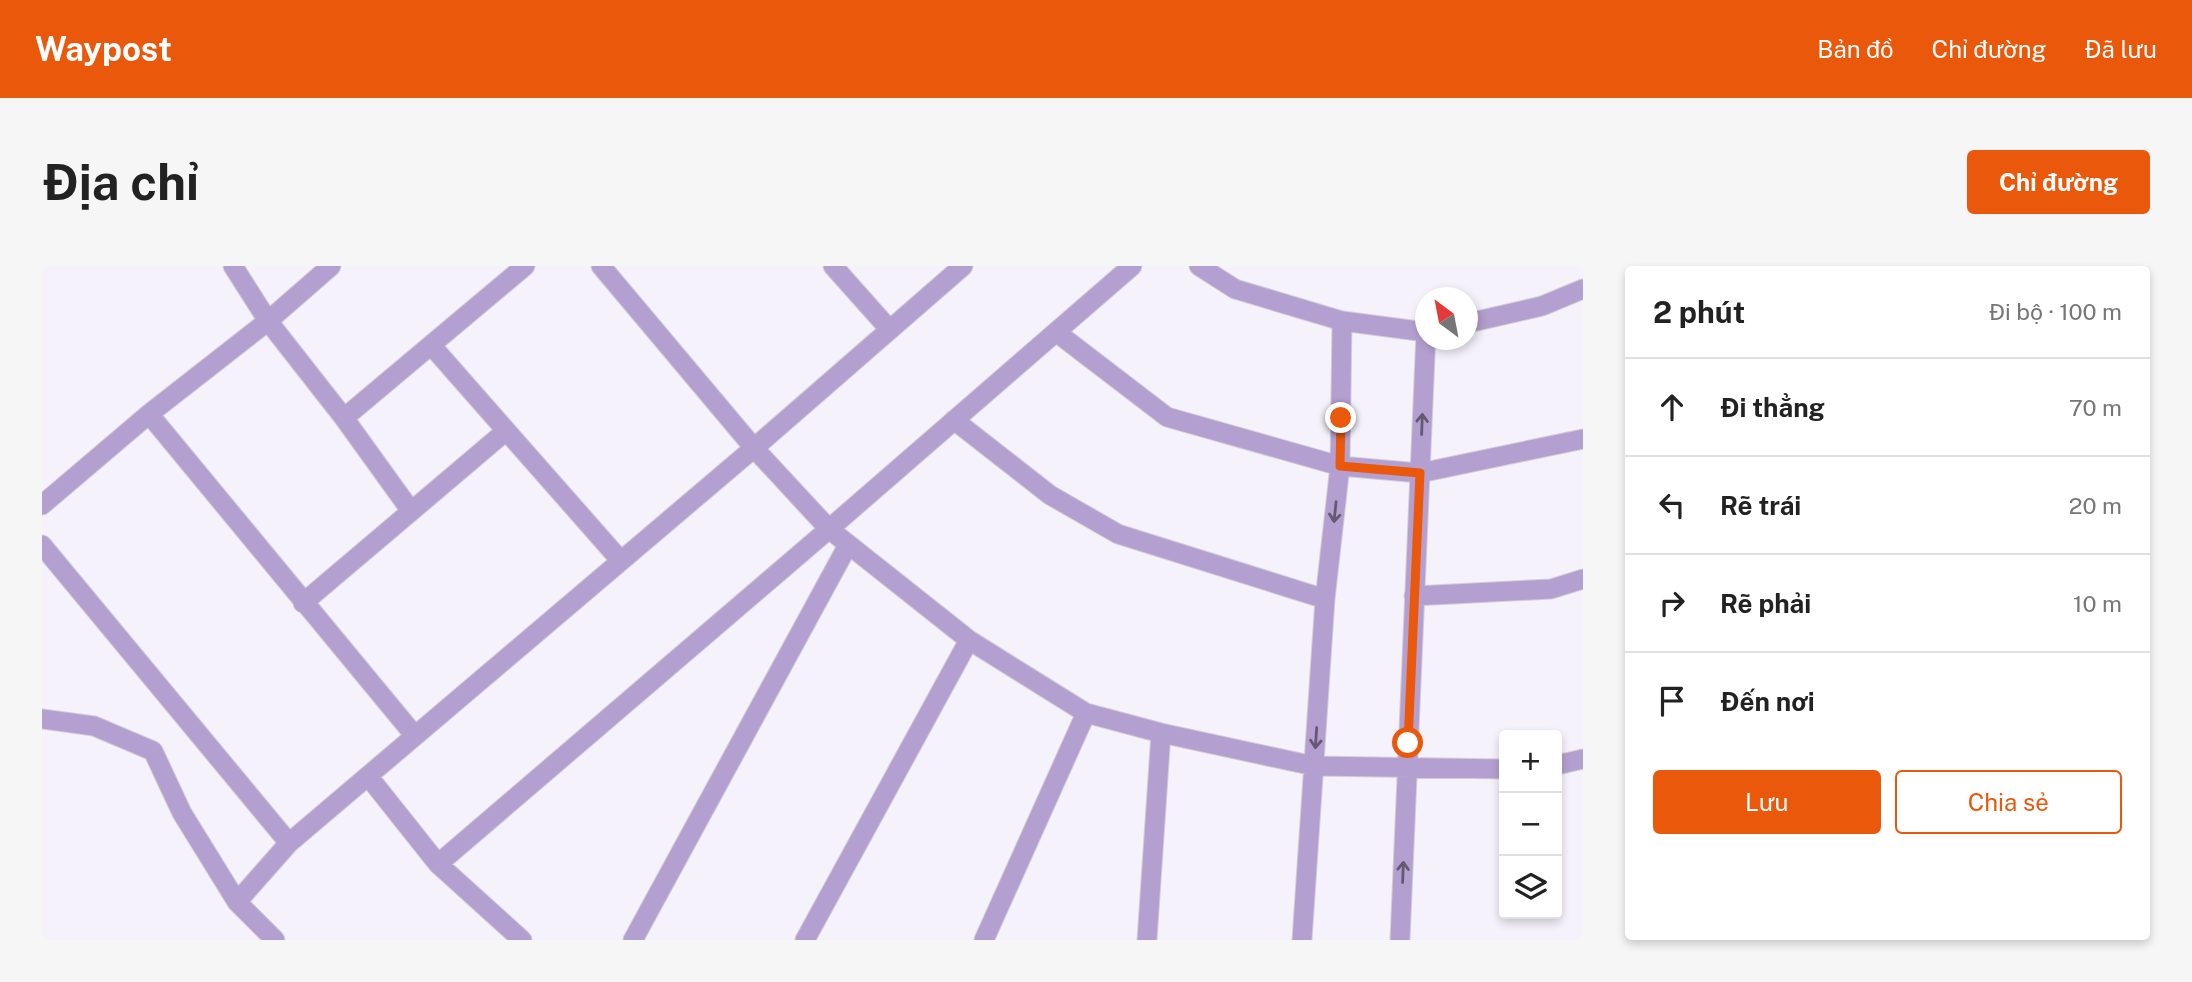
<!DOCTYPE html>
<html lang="vi">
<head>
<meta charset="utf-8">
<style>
	:root { --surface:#fff; --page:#f6f6f6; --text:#222; --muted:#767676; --line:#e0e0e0; --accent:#ea580c }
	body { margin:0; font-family:"Public Sans",sans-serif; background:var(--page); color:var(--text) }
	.controls { position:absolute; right:21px; bottom:21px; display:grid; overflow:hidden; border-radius:7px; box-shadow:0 4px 10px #0003 }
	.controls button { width:63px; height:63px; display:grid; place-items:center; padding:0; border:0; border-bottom:2px solid var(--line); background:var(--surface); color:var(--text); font:35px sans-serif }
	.compass { position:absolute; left:1373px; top:21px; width:63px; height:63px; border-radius:50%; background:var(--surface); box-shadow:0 4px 10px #0003; rotate:328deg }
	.stop { position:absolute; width:21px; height:21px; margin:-16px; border:5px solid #ea580c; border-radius:50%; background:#fff }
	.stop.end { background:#ea580c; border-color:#fff; box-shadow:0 2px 7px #0008 }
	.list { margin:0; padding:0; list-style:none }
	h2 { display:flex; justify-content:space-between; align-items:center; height:91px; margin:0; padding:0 28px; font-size:30px }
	h2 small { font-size:23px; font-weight:400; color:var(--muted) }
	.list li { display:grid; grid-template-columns:46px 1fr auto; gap:21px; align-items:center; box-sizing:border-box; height:98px; padding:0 28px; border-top:2px solid var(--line) }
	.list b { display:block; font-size:26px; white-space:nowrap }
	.list em { font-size:23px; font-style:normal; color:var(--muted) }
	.actions { display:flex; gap:14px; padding:21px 28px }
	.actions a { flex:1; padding:16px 0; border:2px solid var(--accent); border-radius:7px; text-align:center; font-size:24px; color:var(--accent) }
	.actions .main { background:var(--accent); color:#fff }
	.icon { flex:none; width:38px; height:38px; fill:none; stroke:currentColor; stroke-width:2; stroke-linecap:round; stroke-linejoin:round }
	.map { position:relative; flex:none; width:1541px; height:674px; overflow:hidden; border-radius:7px }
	header { display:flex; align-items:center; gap:42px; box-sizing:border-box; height:98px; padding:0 35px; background:var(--accent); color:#fff }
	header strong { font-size:33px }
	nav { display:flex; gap:38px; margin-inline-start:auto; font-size:24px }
	.intro { display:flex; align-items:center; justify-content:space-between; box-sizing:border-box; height:168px; padding:0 42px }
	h1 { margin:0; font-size:49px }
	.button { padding:18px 32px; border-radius:7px; background:var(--accent); color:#fff; font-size:24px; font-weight:700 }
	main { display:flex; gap:42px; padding:0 42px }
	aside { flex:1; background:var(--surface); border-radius:7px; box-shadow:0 4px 10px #0003 }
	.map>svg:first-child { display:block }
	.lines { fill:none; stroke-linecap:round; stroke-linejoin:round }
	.minor-casing { stroke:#d2ced8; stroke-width:21 }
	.minor { stroke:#b4a0d0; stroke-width:19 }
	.oneway { stroke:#645972 }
	.route { stroke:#ea580c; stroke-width:9 }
</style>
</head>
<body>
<header>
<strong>Waypost</strong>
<nav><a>Bản đồ</a><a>Chỉ đường</a><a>Đã lưu</a></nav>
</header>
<div class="intro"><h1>Địa chỉ</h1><a class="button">Chỉ đường</a></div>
<main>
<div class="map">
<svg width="1541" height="674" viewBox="0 0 1541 674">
	<rect width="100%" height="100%" fill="#f6f2fc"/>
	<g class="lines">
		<defs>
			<path id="minor" d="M 191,0 L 226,55 L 302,152 L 369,245
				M 559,0 L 712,182 L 787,263 L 927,374 L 1044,447 L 1119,467 L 1272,500 L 1462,503
				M 791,0 L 848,64
				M 1157,0 L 1193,23 L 1300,55 L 1384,66
				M 1426,57 L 1500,40 L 1541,23
				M 1014,66 L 1125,151 L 1298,200 L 1378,207 L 1541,173
				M 389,79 L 579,295
				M 107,148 L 373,470
				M 302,152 L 483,0
				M 912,154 L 1008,229 L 1076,268 L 1283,333
				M 0,239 L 107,148 L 226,55 L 289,0
				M 0,279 L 247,577
				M 1372,330 L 1509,323 L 1541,313
				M 261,337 L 464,165
				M 0,453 L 52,460 L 111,485 L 140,547 L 195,636 L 233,674
				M 1515,499 L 1541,493
				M 326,510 L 396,598 L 480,674
				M 396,598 L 787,263 L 1090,0
				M 195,636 L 247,577 L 712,182 L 921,0
				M 591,674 L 806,279
				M 763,674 L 927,374
				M 942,674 L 1044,447
				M 1105,674 L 1119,467
				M 1260,674 L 1283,333 L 1298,200 L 1300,55
				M 1358,674 L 1384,67"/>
		</defs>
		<use href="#minor" class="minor-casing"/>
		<use href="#minor" class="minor"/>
	</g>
	<defs><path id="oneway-shaft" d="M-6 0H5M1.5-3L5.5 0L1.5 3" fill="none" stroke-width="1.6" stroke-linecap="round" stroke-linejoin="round" transform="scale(1.75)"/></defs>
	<g class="oneway">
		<use href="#oneway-shaft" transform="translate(1380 158) rotate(-88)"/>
		<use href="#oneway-shaft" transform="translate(1293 246) rotate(96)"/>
		<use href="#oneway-shaft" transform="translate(1274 472) rotate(94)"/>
		<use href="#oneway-shaft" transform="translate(1361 606) rotate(-88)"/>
	</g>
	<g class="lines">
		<path class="route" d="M 1299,152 L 1298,200 L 1378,207 L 1366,477"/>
	</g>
</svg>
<div class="controls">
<button>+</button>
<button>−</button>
<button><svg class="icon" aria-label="layers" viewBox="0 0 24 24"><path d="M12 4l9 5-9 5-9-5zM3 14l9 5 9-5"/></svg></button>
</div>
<svg class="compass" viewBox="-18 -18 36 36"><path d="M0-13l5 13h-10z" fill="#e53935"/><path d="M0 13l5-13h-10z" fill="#767676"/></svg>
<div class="stop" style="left:1366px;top:477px"></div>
<div class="stop end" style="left:1299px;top:152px"></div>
</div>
<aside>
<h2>2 phút<small>Đi bộ · 100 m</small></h2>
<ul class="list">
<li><svg class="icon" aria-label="ahead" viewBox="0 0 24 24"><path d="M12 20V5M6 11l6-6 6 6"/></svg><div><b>Đi thẳng</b></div><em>70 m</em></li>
<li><svg class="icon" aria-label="left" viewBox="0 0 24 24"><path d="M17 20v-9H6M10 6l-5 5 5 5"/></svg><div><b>Rẽ trái</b></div><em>20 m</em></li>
<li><svg class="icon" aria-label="right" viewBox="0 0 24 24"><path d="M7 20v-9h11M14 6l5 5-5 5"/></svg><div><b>Rẽ phải</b></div><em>10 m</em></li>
<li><svg class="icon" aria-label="arrive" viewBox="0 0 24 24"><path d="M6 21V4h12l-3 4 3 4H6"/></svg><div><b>Đến nơi</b></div></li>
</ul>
<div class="actions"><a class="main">Lưu</a><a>Chia sẻ</a></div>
</aside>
</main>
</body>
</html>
